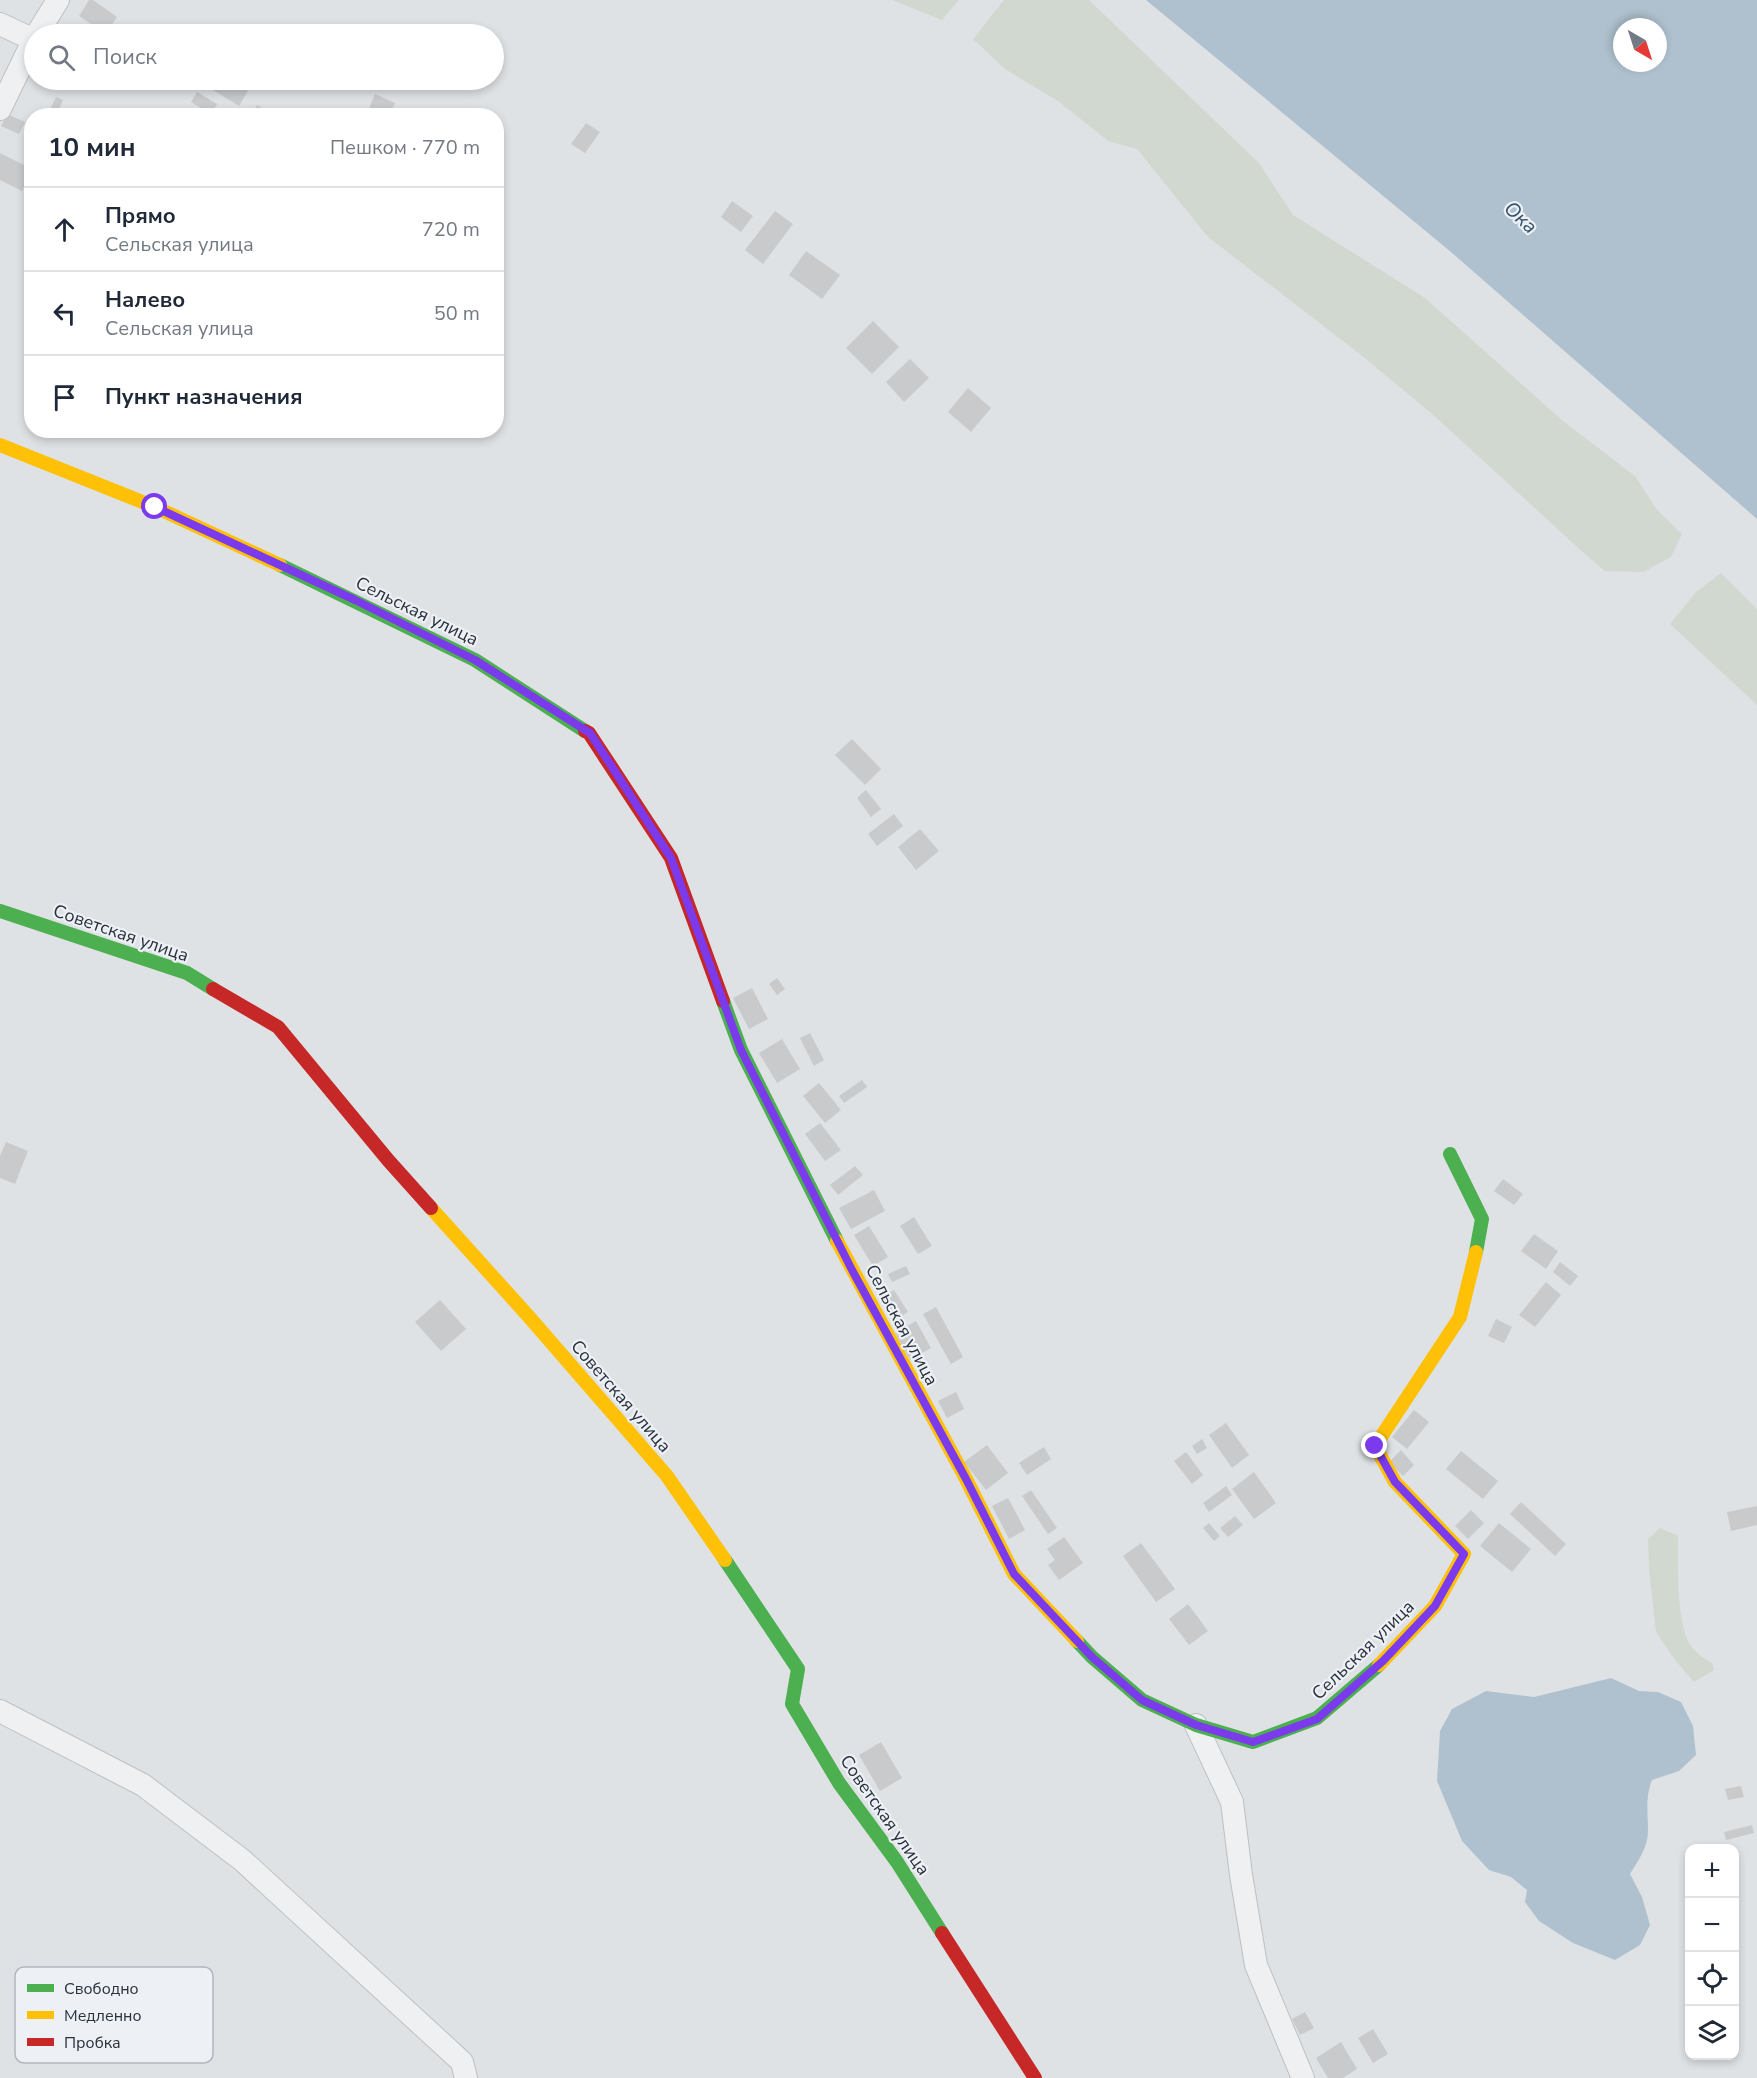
<!DOCTYPE html>
<html lang="ru">
<head>
<meta charset="utf-8">
<style>
	:root { --surface:#fff; --page:#f2f2f3; --text:#1f2937; --muted:#747a83; --line:#e0e1e3 }
	body { margin:0; font-family:"Nunito Sans",sans-serif; background:var(--page); color:var(--text) }
	.controls { position:absolute; right:18px; bottom:18px; display:grid; overflow:hidden; border-radius:12px; box-shadow:0 3px 9px #0003 }
	.controls button { width:54px; height:54px; display:grid; place-items:center; padding:0; border:0; border-bottom:2px solid var(--line); background:var(--surface); color:var(--text); font:30px sans-serif }
	.compass { position:absolute; left:1613px; top:18px; width:54px; height:54px; border-radius:50%; background:var(--surface); box-shadow:0 3px 9px #0003; rotate:141deg }
	.stop { position:absolute; width:18px; height:18px; margin:-14px; border:4px solid #7c3aed; border-radius:50%; background:#fff }
	.stop.end { background:#7c3aed; border-color:#fff; box-shadow:0 2px 6px #0008 }
	.list { margin:0; padding:0; list-style:none }
	h2 { display:flex; justify-content:space-between; align-items:center; height:78px; margin:0; padding:0 24px; font-size:26px }
	h2 small { font-size:20px; font-weight:400; color:var(--muted) }
	.list li { display:grid; grid-template-columns:39px 1fr auto; gap:18px; align-items:center; box-sizing:border-box; height:84px; padding:0 24px; border-top:2px solid var(--line) }
	.list b { display:block; font-size:22px; white-space:nowrap }
	.list p { margin:0; font-size:20px; white-space:nowrap; color:var(--muted) }
	.list em { font-size:20px; font-style:normal; color:var(--muted) }
	.icon { flex:none; width:33px; height:33px; fill:none; stroke:currentColor; stroke-width:2; stroke-linecap:round; stroke-linejoin:round }
	.map { position:relative; flex:none; width:1757px; height:2078px; overflow:hidden }
	.search { position:absolute; background:var(--surface); box-shadow:0 3px 9px #0003; left:24px; top:24px; width:480px; height:66px; display:flex; align-items:center; gap:15px; box-sizing:border-box; padding:0 21px; border-radius:33px; color:var(--muted); font-size:22px }
	.panel { position:absolute; background:var(--surface); box-shadow:0 3px 9px #0003; left:24px; top:108px; width:480px; height:330px; border-radius:24px }
	.map>svg:first-child { display:block }
	.green { fill:#d1d8d0 }
	.water { fill:#afc1ce; fill-rule:evenodd }
	.building { fill:#c8cacc }
	.lines { fill:none; stroke-linecap:round; stroke-linejoin:round }
	.street-casing { stroke:#bdc0c2; stroke-width:24 }
	.street { stroke:#eff0f1; stroke-width:22 }
	.fast { stroke:#4caf50; stroke-width:14 }
	.slow { stroke:#ffc107; stroke-width:14 }
	.jam { stroke:#c62828; stroke-width:14 }
	.route { stroke:#7c3aed; stroke-width:8 }
	.labels { text-anchor:middle; stroke-width:4.5; stroke-linejoin:round; paint-order:stroke }
	.street-label { font-size:18px; fill:#28313c; stroke:#edf0f4 }
	.water-label { font-size:20px; font-style:italic; fill:#34546d; stroke:#edf0f4 }
	.key { fill:#edf0f4; stroke:#b2b7bd; stroke-width:1.5 }
	.key-label { font-size:16px; fill:#28313c }
</style>
</head>
<body>
<div class="map">
<svg width="1757" height="2078" viewBox="0 0 1757 2078">
	<rect width="100%" height="100%" fill="#dfe2e4"/>
	<path class="green" d="M 892,0 L 959,0 L 942,20 Z
		M 1004,0 L 1089,0 L 1259,163 L 1293,215 L 1425,298 L 1563,421 L 1635,476 L 1657,510 L 1682,534 L 1671,557 L 1643,572 L 1605,571 L 1587,556 L 1431,413 L 1361,355 L 1208,237 L 1137,149 L 1108,141 L 1058,101 L 1005,69 L 973,39 Z
		M 1721,573 L 1757,609 L 1757,705 L 1670,624 L 1696,592 Z
		M 1660,1528 L 1678,1536 C 1678,1564 1676,1624 1691,1646 C 1697,1654 1705,1659 1713,1664 L 1714,1670 L 1694,1682 L 1675,1660 L 1656,1632 L 1649,1569 L 1648,1539 Z"/>
	<path class="water" d="M 1146,0 L 1757,0 L 1757,519 L 1451,252 ZM 1622,27 L 1658,27 L 1658,63 L 1622,63 Z
		M 1611,1678 L 1639,1691 L 1658,1692 L 1681,1702 L 1693,1726 L 1696,1755 L 1679,1771 L 1652,1780 C 1645,1798 1648,1812 1648,1831 C 1648,1847 1638,1861 1630,1874 L 1642,1897 L 1650,1925 L 1640,1945 L 1615,1960 L 1573,1943 L 1539,1921 L 1525,1902 L 1527,1890 L 1511,1877 L 1489,1870 L 1462,1841 L 1437,1781 L 1440,1731 L 1452,1709 L 1486,1691 L 1534,1697 Z"/>
	<path class="building" d="M 89,0 L 93,0 L 117,17 L 106,34 L 79,16 Z
		M 209,80 L 229,80 L 248,91 L 239,106 L 206,86 Z
		M 197,92 L 217,104 L 211,114 L 191,102 Z
		M 375,94 L 395,103 L 389,116 L 366,116 Z
		M 56,97 L 63,100 L 56,116 L 47,116 Z
		M 257,105 L 272,114 L 271,116 L 251,116 Z
		M 7,114 L 25,122 L 19,134 L 1,126 Z
		M 586,123 L 600,132 L 585,153 L 571,144 Z
		M 0,153 L 32,169 L 22,191 L 0,180 Z
		M 732,201 L 753,216 L 741,232 L 721,217 Z
		M 775,211 L 793,224 L 763,264 L 745,250 Z
		M 806,251 L 840,275 L 822,299 L 789,275 Z
		M 873,321 L 899,347 L 872,374 L 846,348 Z
		M 910,359 L 929,378 L 904,402 L 886,382 Z
		M 968,388 L 991,408 L 971,432 L 948,412 Z
		M 852,739 L 881,769 L 865,785 L 835,755 Z
		M 866,790 L 881,809 L 871,817 L 857,798 Z
		M 894,814 L 903,826 L 877,846 L 868,834 Z
		M 920,829 L 939,851 L 916,870 L 898,847 Z
		M 777,978 L 785,989 L 777,995 L 769,984 Z
		M 752,988 L 768,1019 L 749,1029 L 733,998 Z
		M 810,1033 L 824,1060 L 814,1066 L 800,1038 Z
		M 782,1039 L 800,1069 L 777,1083 L 759,1053 Z
		M 862,1080 L 867,1087 L 844,1103 L 839,1096 Z
		M 819,1083 L 841,1110 L 825,1123 L 803,1096 Z
		M 820,1123 L 841,1150 L 825,1161 L 805,1134 Z
		M 6,1142 L 28,1151 L 15,1184 L 0,1178 L 0,1156 Z
		M 855,1166 L 863,1175 L 838,1195 L 830,1185 Z
		M 1503,1179 L 1523,1194 L 1514,1205 L 1494,1191 Z
		M 874,1190 L 885,1211 L 851,1229 L 839,1208 Z
		M 914,1217 L 932,1246 L 918,1254 L 900,1226 Z
		M 869,1226 L 888,1257 L 873,1266 L 854,1235 Z
		M 1534,1234 L 1558,1251 L 1546,1269 L 1521,1251 Z
		M 1560,1262 L 1578,1276 L 1570,1286 L 1553,1272 Z
		M 906,1266 L 910,1274 L 892,1282 L 888,1274 Z
		M 1546,1282 L 1561,1295 L 1535,1327 L 1519,1315 Z
		M 894,1290 L 908,1312 L 895,1320 L 882,1297 Z
		M 440,1300 L 466,1329 L 441,1351 L 415,1322 Z
		M 936,1307 L 963,1357 L 951,1364 L 923,1314 Z
		M 1496,1319 L 1512,1327 L 1504,1343 L 1488,1336 Z
		M 916,1321 L 931,1348 L 910,1360 L 895,1333 Z
		M 956,1392 L 964,1409 L 947,1418 L 938,1401 Z
		M 1414,1410 L 1429,1422 L 1407,1449 L 1392,1437 Z
		M 1226,1423 L 1249,1455 L 1232,1468 L 1209,1435 Z
		M 1202,1439 L 1207,1448 L 1197,1454 L 1192,1446 Z
		M 987,1445 L 1008,1473 L 986,1490 L 964,1462 Z
		M 1044,1447 L 1051,1459 L 1027,1475 L 1019,1463 Z
		M 1401,1450 L 1414,1465 L 1403,1476 L 1389,1462 Z
		M 1461,1451 L 1498,1481 L 1483,1499 L 1446,1469 Z
		M 1186,1452 L 1203,1475 L 1192,1484 L 1174,1461 Z
		M 1254,1472 L 1276,1503 L 1254,1519 L 1232,1489 Z
		M 1226,1486 L 1232,1495 L 1209,1512 L 1203,1503 Z
		M 1031,1490 L 1057,1528 L 1048,1534 L 1022,1496 Z
		M 1008,1498 L 1025,1530 L 1009,1539 L 992,1506 Z
		M 1521,1502 L 1566,1544 L 1555,1556 L 1510,1514 Z
		M 1757,1506 L 1757,1525 L 1731,1531 L 1727,1512 Z
		M 1471,1510 L 1484,1523 L 1468,1539 L 1455,1526 Z
		M 1235,1516 L 1243,1525 L 1228,1537 L 1220,1528 Z
		M 1209,1523 L 1220,1536 L 1214,1541 L 1203,1528 Z
		M 1499,1523 L 1531,1549 L 1512,1572 L 1480,1546 Z
		M 1064,1537 L 1083,1563 L 1059,1580 L 1048,1565 L 1055,1560 L 1047,1549 Z
		M 1141,1543 L 1175,1589 L 1156,1602 L 1123,1556 Z
		M 1188,1604 L 1208,1631 L 1189,1645 L 1169,1619 Z
		M 881,1742 L 902,1778 L 880,1791 L 859,1755 Z
		M 1741,1786 L 1744,1797 L 1728,1800 L 1725,1789 Z
		M 1752,1825 L 1754,1833 L 1726,1840 L 1724,1832 Z
		M 1305,2012 L 1314,2028 L 1300,2035 L 1292,2019 Z
		M 1373,2029 L 1388,2054 L 1373,2063 L 1358,2038 Z
		M 1341,2042 L 1357,2069 L 1343,2078 L 1328,2078 L 1316,2058 Z"/>
	<g class="lines">
		<defs>
			<path id="street" d="M 0,24 L 34,40
				M 37,34 L 58,0
				M 0,109 L 34,39
				M 0,1711 L 143,1785 L 242,1860 L 462,2062 L 466,2078
				M 1196,1725 L 1232,1802 L 1241,1875 L 1256,1965 L 1303,2078"/>
		</defs>
		<use href="#street" class="street-casing"/>
		<use href="#street" class="street"/>
		<path class="fast" d="M 280,565 L 475,660 L 585,731
			M 0,911 L 187,973 L 213,989
			M 723,1001 L 741,1050 L 837,1241
			M 1450,1154 L 1482,1219 L 1476,1252
			M 725,1560 L 798,1669 L 792,1704 L 839,1783 L 897,1862 L 942,1933
			M 1077,1641 L 1092,1657 L 1142,1700 L 1196,1725 L 1253,1742 L 1317,1718 L 1379,1665"/>
		<path class="slow" d="M 0,445 L 155,507 L 280,565
			M 431,1208 L 530,1318 L 667,1476 L 725,1560
			M 837,1241 L 966,1479 L 1014,1574 L 1077,1641
			M 1379,1665 L 1435,1606 L 1464,1554 L 1395,1482 L 1375,1446 L 1460,1317 L 1476,1252"/>
		<path class="jam" d="M 585,731 L 589,733 L 671,858 L 723,1001
			M 213,989 L 278,1027 L 388,1160 L 431,1208
			M 942,1933 L 1035,2078"/>
	</g>
	<g class="lines">
		<path class="route" d="M 155,507 L 355,600 L 475,660 L 590,733 L 671,858 L 741,1050 L 852,1270 L 966,1479 L 1014,1574 L 1092,1657 L 1142,1700 L 1196,1725 L 1253,1742 L 1317,1719 L 1383,1661 L 1435,1606 L 1464,1554 L 1395,1482 L 1375,1446"/>
	</g>
	<g class="labels">
		<g class="street-label">
			<text transform="translate(417 611) rotate(26)" y="6">Сельская улица</text>
			<text transform="translate(121 933) rotate(19)" y="6">Советская улица</text>
			<text transform="translate(902 1325) rotate(62)" y="6">Сельская улица</text>
			<text transform="translate(621 1396) rotate(49)" y="6">Советская улица</text>
			<text transform="translate(1363 1650) rotate(-44)" y="6">Сельская улица</text>
			<text transform="translate(885 1815) rotate(55)" y="6">Советская улица</text>
		</g>
		<g class="water-label">
			<text transform="translate(1521 217) rotate(43)" y="7">Ока</text>
		</g>
	</g>
	<rect x="15" y="1967" width="198" height="96" rx="9" class="key"/>
	<rect x="27" y="1984" width="27" height="8" fill="#4caf50"/>
	<rect x="27" y="2011" width="27" height="8" fill="#ffc107"/>
	<rect x="27" y="2038" width="27" height="8" fill="#c62828"/>
	<g class="key-label">
		<text x="64" y="1994">Свободно</text>
		<text x="64" y="2021">Медленно</text>
		<text x="64" y="2048">Пробка</text>
	</g>
</svg>
<div class="controls">
<button>+</button>
<button>−</button>
<button><svg class="icon" aria-label="locate" viewBox="0 0 24 24"><circle cx="12" cy="12" r="6"/><path d="M12 2v4M12 18v4M2 12h4M18 12h4"/></svg></button>
<button><svg class="icon" aria-label="layers" viewBox="0 0 24 24"><path d="M12 4l9 5-9 5-9-5zM3 14l9 5 9-5"/></svg></button>
</div>
<svg class="compass" viewBox="-18 -18 36 36"><path d="M0-13l5 13h-10z" fill="#e53935"/><path d="M0 13l5-13h-10z" fill="#747a83"/></svg>
<div class="stop" style="left:155px;top:507px"></div>
<div class="stop end" style="left:1375px;top:1446px"></div>
<div class="search"><svg class="icon" aria-label="search" viewBox="0 0 24 24"><circle cx="10" cy="10" r="6"/><path d="M15 15l6 6"/></svg>Поиск</div>
<section class="panel">
<h2>10 мин<small>Пешком · 770 m</small></h2>
<ul class="list">
<li><svg class="icon" aria-label="ahead" viewBox="0 0 24 24"><path d="M12 20V5M6 11l6-6 6 6"/></svg><div><b>Прямо</b><p>Сельская улица</p></div><em>720 m</em></li>
<li><svg class="icon" aria-label="left" viewBox="0 0 24 24"><path d="M17 20v-9H6M10 6l-5 5 5 5"/></svg><div><b>Налево</b><p>Сельская улица</p></div><em>50 m</em></li>
<li><svg class="icon" aria-label="arrive" viewBox="0 0 24 24"><path d="M6 21V4h12l-3 4 3 4H6"/></svg><div><b>Пункт назначения</b></div></li>
</ul>
</section>
</div>
</body>
</html>
